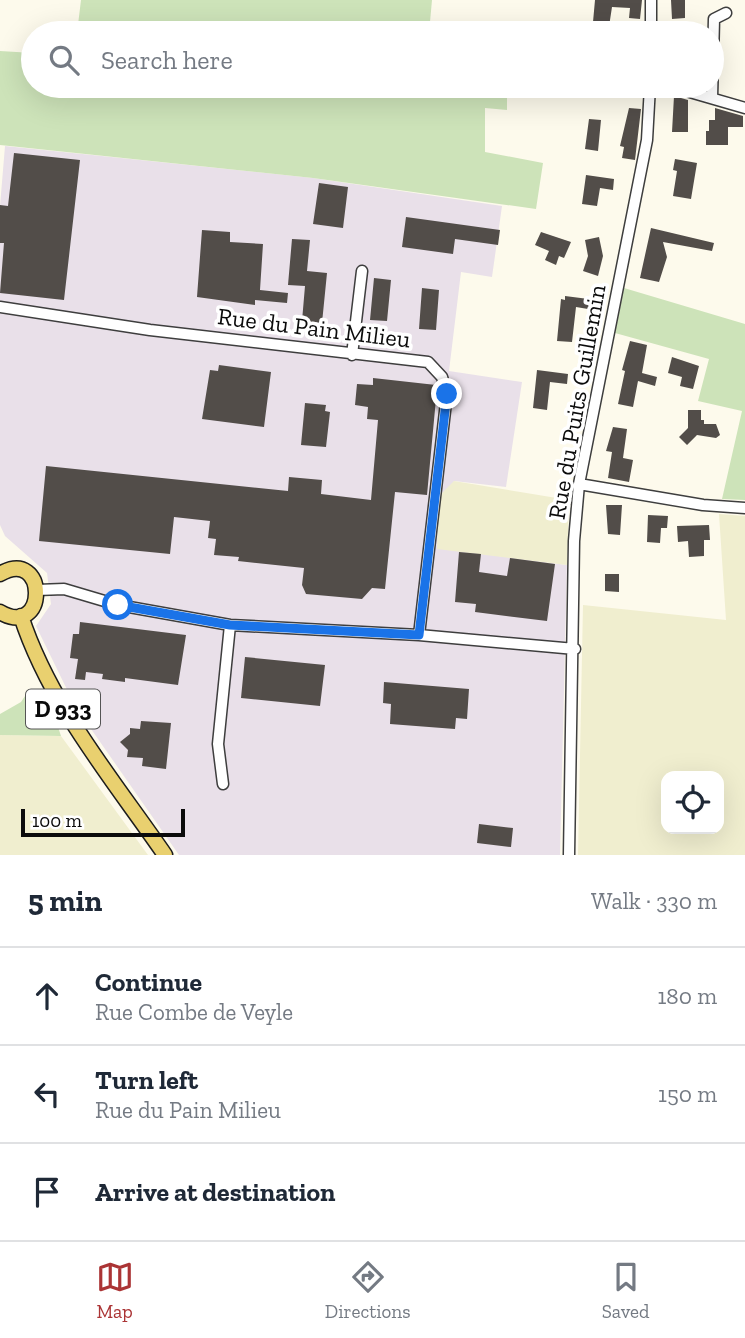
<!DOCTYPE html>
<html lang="en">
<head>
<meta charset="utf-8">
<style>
	:root { --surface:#fff; --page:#f6f6f7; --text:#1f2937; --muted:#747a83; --line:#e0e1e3; --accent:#ab3435 }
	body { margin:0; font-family:"Zilla Slab",serif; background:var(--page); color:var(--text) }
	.controls { position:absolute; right:21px; bottom:21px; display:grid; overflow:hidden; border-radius:14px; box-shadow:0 7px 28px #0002 }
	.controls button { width:63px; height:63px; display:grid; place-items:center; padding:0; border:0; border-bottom:2px solid var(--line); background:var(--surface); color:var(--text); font:35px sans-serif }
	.scale { position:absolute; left:21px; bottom:18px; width:164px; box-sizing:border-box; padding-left:7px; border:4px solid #0b0b0b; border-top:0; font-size:19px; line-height:24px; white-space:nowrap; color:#0b0b0b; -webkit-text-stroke:5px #fff; paint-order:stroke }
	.stop { position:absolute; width:21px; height:21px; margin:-16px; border:5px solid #1a73e8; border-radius:50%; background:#fff }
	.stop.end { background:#1a73e8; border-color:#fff; box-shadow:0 2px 7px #0008 }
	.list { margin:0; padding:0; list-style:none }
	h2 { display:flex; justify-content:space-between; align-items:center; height:91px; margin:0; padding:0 28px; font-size:30px }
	h2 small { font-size:23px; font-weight:400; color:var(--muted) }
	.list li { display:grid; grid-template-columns:46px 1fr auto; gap:21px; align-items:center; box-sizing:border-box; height:98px; padding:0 28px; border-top:2px solid var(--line) }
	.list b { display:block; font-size:26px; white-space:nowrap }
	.list p { margin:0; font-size:23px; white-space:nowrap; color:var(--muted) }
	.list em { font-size:23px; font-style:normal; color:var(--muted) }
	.icon { flex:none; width:38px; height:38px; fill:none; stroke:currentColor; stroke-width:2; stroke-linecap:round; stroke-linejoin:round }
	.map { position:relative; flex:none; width:745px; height:855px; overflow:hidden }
	.search { position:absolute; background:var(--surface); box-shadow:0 7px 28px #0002; left:21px; right:21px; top:21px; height:77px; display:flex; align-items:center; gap:18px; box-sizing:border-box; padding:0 24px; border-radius:38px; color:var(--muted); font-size:26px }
	.sheet { height:385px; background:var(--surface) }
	nav { display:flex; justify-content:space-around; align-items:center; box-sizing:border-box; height:98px; border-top:2px solid var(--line); background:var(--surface); font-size:19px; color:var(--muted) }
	nav a { display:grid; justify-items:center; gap:4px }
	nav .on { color:var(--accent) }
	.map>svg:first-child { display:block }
	.industrial { fill:#e9e0e9 }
	.farmland { fill:#f0eecf; fill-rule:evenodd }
	.green { fill:#cde3b9 }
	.building { fill:#524d49 }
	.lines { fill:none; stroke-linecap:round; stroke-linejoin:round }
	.minor-casing { stroke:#3e3e3e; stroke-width:13 }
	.major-casing { stroke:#1c1c1c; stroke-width:17 }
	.minor { stroke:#fff; stroke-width:10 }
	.major { stroke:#e9d06f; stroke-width:14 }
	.route { stroke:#1a73e8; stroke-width:9 }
	.labels { text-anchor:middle; stroke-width:7; stroke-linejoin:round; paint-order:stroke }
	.shield { fill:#fff; stroke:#545454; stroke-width:2 }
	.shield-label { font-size:23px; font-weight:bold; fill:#0b0b0b }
	.street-label { font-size:24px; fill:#0b0b0b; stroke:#fff }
</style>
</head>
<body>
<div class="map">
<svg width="745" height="855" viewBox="0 0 745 855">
	<rect width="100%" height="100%" fill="#fdfaec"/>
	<path class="industrial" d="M 5,146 L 313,178 L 502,206 L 492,277 L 461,272 L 449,371 L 522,382 L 506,487 L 454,481 L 437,548 L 567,565 L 560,855 L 179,855 L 75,706 L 36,626 L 51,604 L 47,573 L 5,536 L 0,525 L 0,206 Z"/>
	<path class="farmland" d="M 454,481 L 569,500 L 567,565 L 437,549 L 438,497 Z
		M 719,514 L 745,516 L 745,855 L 578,855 L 583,605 L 726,620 ZM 719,776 L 719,829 L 666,829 L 666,776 Z
		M 0,735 L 61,736 L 148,855 L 0,855 Z"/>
	<path class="green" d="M 81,0 L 432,0 L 429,33 L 77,33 Z
		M 0,51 L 33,53 L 33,86 L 507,86 L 507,110 L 485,108 L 485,152 L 543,163 L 536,209 L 313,178 L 0,145 Z
		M 624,288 L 745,324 L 745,500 L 722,499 L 742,411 L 698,401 L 709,359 L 615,333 Z
		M 27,693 L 56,721 L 61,736 L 0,735 L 0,714 L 21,702 Z"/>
	<path class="building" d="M 595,0 L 642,0 L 640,19 L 629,18 L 630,8 L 612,7 L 608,33 L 592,33 Z
		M 671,0 L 685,0 L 685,18 L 672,19 Z
		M 674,96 L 688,100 L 688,132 L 672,132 Z
		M 629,108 L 641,109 L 635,160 L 622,158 L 624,147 L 620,146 Z
		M 715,108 L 743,116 L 743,127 L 728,127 L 728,145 L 706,145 L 706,131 L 709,131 L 709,120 L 715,120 Z
		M 589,119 L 601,120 L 598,151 L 585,149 Z
		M 14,153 L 80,160 L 64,300 L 0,293 L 4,243 L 0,243 L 0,205 L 8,206 Z
		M 675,159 L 697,163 L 691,199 L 673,196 L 677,171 L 673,170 Z
		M 586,175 L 614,179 L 613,190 L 600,188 L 597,206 L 582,204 Z
		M 319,183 L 348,187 L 343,228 L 313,224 Z
		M 406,217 L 500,230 L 498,245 L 455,239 L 453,254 L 402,247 Z
		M 651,228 L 714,243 L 712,251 L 663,242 L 667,257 L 659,282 L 640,278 Z
		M 202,230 L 230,232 L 230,242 L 263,244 L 260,290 L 288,293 L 287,303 L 255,300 L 255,305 L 197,297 Z
		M 541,232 L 571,242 L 564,258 L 559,256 L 556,265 L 545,260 L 549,251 L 535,245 Z
		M 599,237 L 603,256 L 598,276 L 583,271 L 588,256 L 585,240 Z
		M 292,239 L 310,240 L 307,271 L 327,273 L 322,323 L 302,321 L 305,286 L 288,285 Z
		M 374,278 L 391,280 L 387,321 L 370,320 Z
		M 422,288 L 439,290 L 436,330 L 419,329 Z
		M 565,296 L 604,301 L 599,328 L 591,327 L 594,310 L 576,307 L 572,342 L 557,341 L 561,299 L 565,300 Z
		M 630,341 L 647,345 L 642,373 L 657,377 L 655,386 L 638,381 L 633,407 L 618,404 L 625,371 L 622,370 Z
		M 672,357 L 699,366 L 693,389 L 680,386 L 682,377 L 668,373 Z
		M 219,365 L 271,372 L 264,427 L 202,419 L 210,370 L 218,371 Z
		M 537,370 L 568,374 L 567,384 L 550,382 L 547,410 L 533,408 Z
		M 373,378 L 436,385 L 437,388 L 427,495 L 395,492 L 385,589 L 372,588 L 362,599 L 306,594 L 302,585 L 304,568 L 238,561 L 239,557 L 214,555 L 216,539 L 208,538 L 210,521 L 174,517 L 170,554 L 39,541 L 46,466 L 288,491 L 289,477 L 322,480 L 321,494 L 371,500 L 378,420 L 367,419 L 368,407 L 355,405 L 357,384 L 373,385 Z
		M 305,403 L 326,405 L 325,411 L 330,412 L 326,447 L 301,445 Z
		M 688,410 L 701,410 L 701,420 L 704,420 L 704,424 L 716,424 L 720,435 L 716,438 L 697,435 L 687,445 L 679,437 L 688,428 Z
		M 613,427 L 627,429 L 623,458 L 633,460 L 629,482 L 608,478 L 612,452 L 606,451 Z
		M 606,505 L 622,505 L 620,535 L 608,534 Z
		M 648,515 L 668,516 L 667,528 L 661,528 L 660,543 L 647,542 Z
		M 709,525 L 710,540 L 704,540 L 704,556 L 689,557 L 688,541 L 678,542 L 677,526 Z
		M 459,552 L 481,554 L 479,572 L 507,576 L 510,558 L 555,564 L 547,621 L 475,612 L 476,604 L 455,602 Z
		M 605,574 L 619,574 L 619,592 L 605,591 Z
		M 80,622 L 186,635 L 178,685 L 125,678 L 125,682 L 102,679 L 103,674 L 86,672 L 85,680 L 75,679 L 78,659 L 70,658 L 73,634 L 79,634 Z
		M 245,657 L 325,665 L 320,706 L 241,698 Z
		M 384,682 L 469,689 L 467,719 L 456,718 L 455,729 L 390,724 L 391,704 L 383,703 Z
		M 141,721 L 171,723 L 166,769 L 142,766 L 143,758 L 127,757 L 128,750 L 120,742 L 130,734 L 130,728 L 140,729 Z
		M 479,824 L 513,828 L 511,847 L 477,843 Z"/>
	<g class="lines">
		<defs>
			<path id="minor" d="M 651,33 L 651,0
				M 669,86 L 745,108
				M 712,98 L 714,19 L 726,13
				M 0,307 L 150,330 L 428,362 L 442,377 L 447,394 L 419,635
				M 352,355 L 362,271
				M 579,484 L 703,505 L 745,508
				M 37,590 L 64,589 L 118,605 L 230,625 L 419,635 L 575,649
				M 223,784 L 218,744 L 230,625
				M 569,855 L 574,541 L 579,484 L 647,140 L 650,86"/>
			<path id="major" d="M 0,574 C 48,546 48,640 0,612
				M 21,616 C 50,705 112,778 165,855"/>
		</defs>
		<use href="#minor" class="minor-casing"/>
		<use href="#major" class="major-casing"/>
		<use href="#minor" class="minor"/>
		<use href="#major" class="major"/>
	</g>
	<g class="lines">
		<path class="route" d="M 118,605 L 230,625 L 419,635 L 447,394"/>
	</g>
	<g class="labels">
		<rect class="shield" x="26" y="689.5" width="74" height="39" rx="5"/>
		<g class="shield-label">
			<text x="63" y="717">D 933</text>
		</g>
		<g class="street-label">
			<text transform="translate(314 328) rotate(7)" y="8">Rue du Pain Milieu</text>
			<text transform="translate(577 402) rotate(-80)" y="8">Rue du Puits Guillemin</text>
		</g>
	</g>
</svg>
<div class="controls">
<button><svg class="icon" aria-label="locate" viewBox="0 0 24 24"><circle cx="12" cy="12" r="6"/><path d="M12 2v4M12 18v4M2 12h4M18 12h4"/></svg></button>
</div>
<div class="scale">100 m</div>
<div class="stop" style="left:118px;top:605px"></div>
<div class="stop end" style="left:447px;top:394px"></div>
<div class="search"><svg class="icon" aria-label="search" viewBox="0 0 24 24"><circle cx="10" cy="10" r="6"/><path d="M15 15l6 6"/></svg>Search here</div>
</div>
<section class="sheet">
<h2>5 min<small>Walk · 330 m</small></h2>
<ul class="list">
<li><svg class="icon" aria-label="ahead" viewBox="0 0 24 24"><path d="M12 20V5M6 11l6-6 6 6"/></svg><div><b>Continue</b><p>Rue Combe de Veyle</p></div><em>180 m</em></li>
<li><svg class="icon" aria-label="left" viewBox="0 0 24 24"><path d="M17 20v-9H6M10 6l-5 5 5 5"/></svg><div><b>Turn left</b><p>Rue du Pain Milieu</p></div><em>150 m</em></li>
<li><svg class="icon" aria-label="arrive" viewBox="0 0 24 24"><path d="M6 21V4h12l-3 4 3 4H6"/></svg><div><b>Arrive at destination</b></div></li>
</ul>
</section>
<nav>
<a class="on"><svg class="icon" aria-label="map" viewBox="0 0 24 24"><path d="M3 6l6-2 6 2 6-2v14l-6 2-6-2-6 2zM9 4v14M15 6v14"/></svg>Map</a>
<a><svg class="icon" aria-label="directions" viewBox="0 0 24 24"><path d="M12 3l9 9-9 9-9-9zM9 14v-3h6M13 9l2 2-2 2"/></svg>Directions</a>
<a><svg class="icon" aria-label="saved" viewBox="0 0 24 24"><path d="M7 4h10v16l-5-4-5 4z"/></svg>Saved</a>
</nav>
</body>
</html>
